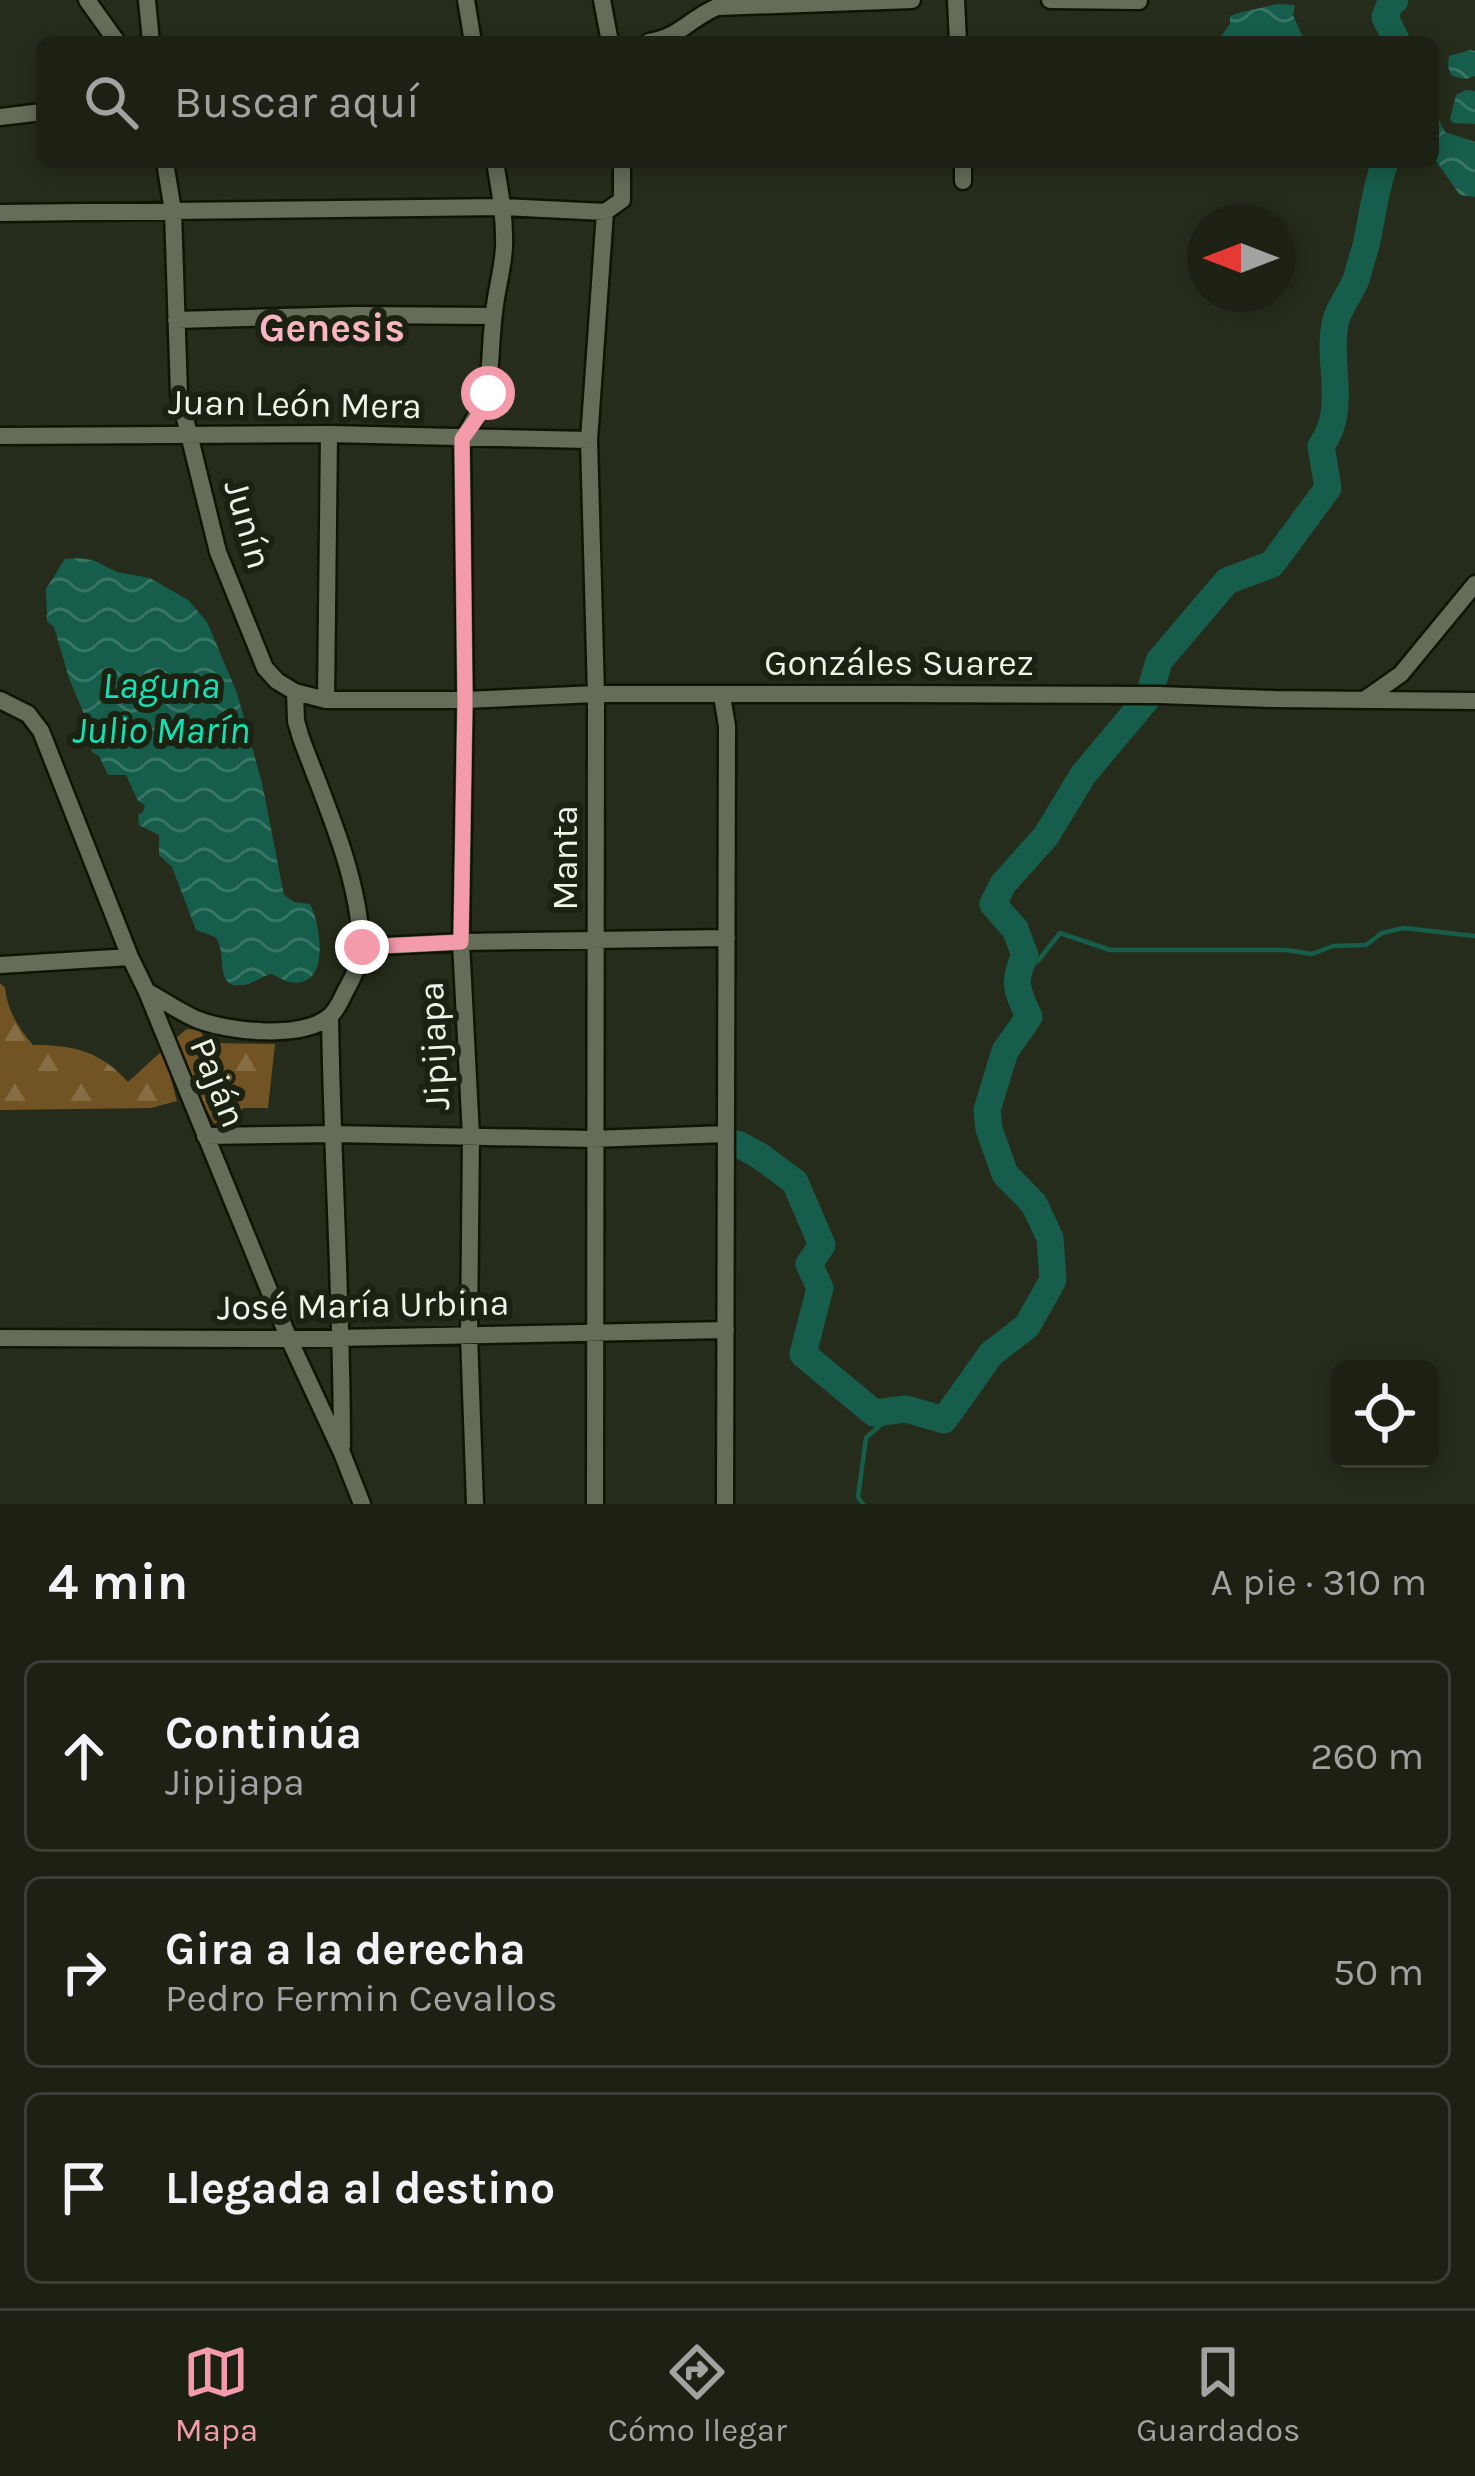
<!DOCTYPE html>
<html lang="es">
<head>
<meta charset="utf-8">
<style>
	:root { --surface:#1c2114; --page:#25291d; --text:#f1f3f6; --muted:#a0a3a0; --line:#3a3e34; --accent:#f39aab }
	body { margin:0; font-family:Karla,sans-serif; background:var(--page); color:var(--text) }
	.controls { position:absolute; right:36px; bottom:36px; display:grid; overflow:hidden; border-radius:18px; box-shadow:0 6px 18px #0003 }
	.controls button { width:108px; height:108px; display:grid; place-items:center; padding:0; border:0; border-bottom:3px solid var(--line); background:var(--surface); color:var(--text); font:60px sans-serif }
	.compass { position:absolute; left:1187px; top:204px; width:108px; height:108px; border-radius:50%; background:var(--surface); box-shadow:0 6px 18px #0003; rotate:270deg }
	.stop { position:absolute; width:36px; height:36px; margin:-27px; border:9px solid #f39aab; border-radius:50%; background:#fff }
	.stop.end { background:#f39aab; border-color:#fff; box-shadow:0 3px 12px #0008 }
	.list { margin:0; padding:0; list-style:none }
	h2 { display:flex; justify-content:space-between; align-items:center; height:156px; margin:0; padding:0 48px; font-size:51px }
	h2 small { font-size:39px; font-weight:400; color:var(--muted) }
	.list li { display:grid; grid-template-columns:78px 1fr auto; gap:36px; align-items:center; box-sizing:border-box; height:192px; margin:0 24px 24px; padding:0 24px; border:3px solid var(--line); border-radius:18px }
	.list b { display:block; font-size:45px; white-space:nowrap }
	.list p { margin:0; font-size:39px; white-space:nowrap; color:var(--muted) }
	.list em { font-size:39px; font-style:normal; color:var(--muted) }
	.icon { flex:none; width:66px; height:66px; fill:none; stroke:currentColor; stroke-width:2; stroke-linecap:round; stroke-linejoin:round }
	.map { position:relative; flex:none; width:1475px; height:1504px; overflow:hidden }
	.search { position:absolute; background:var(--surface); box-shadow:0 6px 18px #0003; left:36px; right:36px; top:36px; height:132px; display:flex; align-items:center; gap:30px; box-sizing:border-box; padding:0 42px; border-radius:18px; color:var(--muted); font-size:45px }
	.sheet { height:804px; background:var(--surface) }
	nav { display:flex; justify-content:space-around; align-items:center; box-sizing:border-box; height:168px; border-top:3px solid var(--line); background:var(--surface); font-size:33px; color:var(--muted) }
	nav a { display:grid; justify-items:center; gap:6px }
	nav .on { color:var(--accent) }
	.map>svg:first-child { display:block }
	.forest { fill:url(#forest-firs) }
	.water { fill:url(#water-waves) }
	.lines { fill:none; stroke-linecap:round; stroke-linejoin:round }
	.stream { stroke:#165e4b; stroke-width:4.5 }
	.river { stroke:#165e4b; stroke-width:27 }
	.minor-casing { stroke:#0f1405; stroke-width:21 }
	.minor { stroke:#656c59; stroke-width:16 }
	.route { stroke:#f39aab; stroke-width:15 }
	.labels { text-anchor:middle; stroke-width:12; stroke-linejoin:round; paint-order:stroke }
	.street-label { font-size:36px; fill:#eff4e8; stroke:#1c2211 }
	.neighbourhood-label { font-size:39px; font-weight:bold; fill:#f9b5c1; stroke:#1c2211 }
	.water-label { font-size:39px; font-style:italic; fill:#14e1b4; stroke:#1c2211 }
</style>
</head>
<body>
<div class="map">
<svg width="1475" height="1504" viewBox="0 0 1475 1504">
	<defs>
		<pattern id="forest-firs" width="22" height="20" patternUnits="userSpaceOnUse" patternTransform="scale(3)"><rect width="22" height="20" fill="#725424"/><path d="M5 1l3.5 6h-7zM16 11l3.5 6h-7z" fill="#866d44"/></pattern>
		<pattern id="water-waves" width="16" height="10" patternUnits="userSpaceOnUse" patternTransform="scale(3)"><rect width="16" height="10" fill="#165e4b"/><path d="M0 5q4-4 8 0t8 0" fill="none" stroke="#387665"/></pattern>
	</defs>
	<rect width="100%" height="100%" fill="#262c1b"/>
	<path class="forest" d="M 0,983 L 5,988 C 7,1010 19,1029 33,1045 C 74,1045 100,1051 128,1082 L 163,1050 L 177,1101 L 151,1108 L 0,1110 Z
		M 187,1029 L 199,1030 L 209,1043 L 275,1044 L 268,1108 L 243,1108 L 235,1124 L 214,1123 L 181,1062 L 176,1038 Z"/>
	<path class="water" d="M 1279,4 L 1295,5 L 1293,15 L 1305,42 L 1217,42 L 1230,24 L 1230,16 C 1234,14 1271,5 1279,4 Z
		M 1470,50 L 1475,51 L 1475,76 L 1466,79 L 1452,76 L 1448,67 L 1449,56 Z
		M 1466,90 L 1475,91 L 1475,124 L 1453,123 L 1450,119 L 1456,95 Z
		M 1433,118 L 1438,118 L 1445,132 L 1475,142 L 1475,197 L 1460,195 L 1433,157 Z
		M 82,558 L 95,561 L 117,572 L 150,578 L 188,600 L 207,622 L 237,693 L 262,783 L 284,895 L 294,902 L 310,904 C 321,925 331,990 290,982 C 283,981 278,976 271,974 C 262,976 251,985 242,985 C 212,989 229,951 215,937 C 213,936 198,931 196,930 L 172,867 L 159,855 L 159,835 L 139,825 L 138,815 L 143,812 L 145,805 L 138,801 L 126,775 L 108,775 L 99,756 L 92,752 L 89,741 L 91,731 L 69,678 L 54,627 L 47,621 L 46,589 L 65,559 Z"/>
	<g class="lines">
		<path class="stream" d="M 1017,973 L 1038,961 L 1060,933 L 1110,950 L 1286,950 L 1312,954 L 1333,946 L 1366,945 L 1382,933 L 1404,928 L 1475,936
			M 863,1504 L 858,1497 L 866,1438 L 886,1420 L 906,1409"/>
		<path class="river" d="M 1395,0 L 1390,4 L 1385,17 L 1397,42
			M 738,1144 L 760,1156 L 795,1182 L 822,1245 L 809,1264 L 820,1288 L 803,1354 L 874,1413 L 906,1409 L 944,1420 L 991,1354 L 1027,1326 L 1053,1280 L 1050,1238 L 1034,1204 L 1005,1174 L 989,1129 L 987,1110 L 1005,1051 L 1029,1017 C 1017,990 1012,983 1025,955 L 1015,929 L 993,904 L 1003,884 L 1046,836 L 1083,775 L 1149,696 L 1159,661 L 1227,581 L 1272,564 L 1328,488 L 1321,446 C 1348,409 1327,365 1335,324 C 1338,306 1355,289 1358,273 C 1361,260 1366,249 1368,236 C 1373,211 1376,187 1385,162"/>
		<defs>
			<path id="minor" d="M 87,0 L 117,42
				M 147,0 L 151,42
				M 466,0 L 473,42
				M 602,0 L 610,42
				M 956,0 L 958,42
				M 1050,0 L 1139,1
				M 649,42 C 680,37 689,19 717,7 L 912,0
				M 0,117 L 42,112
				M 165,162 L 173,211 L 179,394 L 218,552 L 265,668 L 277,681 L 295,692 L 326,700 L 465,700 L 596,694 L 903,694 L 1159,695 L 1274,699 L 1475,701
				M 963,162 L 963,181
				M 0,213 L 503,207 L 605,212 L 622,200 L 622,162
				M 176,320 L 355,315 L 493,316
				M 0,436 L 329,434 L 589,440
				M 722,696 L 727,726 L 725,1504
				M 0,700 L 28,714 L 41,731 L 130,957 L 147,992 L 289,1339 L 342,1453 L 362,1504
				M 326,700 L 329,434
				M 1364,700 L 1401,674 L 1475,584
				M 362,947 L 461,942 L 727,938
				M 0,965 L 130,957
				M 148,992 C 164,1001 180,1012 196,1019 C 228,1032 302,1040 330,1016 C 337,1010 341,1000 345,992 C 353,978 363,957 361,941 C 357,871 325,803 301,738 L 296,721 L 295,692
				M 330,1016 C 332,1159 342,1302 342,1446
				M 205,1136 L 332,1134 L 593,1139 L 726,1134
				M 0,1338 L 289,1339 L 726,1330
				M 475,1504 L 469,1335 L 471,1136 L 461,942 L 465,700 L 462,439 C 497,389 487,369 494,313 C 496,291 503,269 504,247 C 505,218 500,191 495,162
				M 595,1504 L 596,694 L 589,440 L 605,212"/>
		</defs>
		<use href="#minor" class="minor-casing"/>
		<use href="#minor" class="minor"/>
	</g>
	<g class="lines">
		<path class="route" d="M 362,947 L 461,942 L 465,700 L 462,439 L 480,414 L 488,393"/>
	</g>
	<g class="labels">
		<g class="street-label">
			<text transform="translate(295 403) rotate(1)" y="13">Juan León Mera</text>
			<text transform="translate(249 524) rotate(74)" y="13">Junín</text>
			<text x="899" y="675">Gonzáles Suarez</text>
			<text transform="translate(564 858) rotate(-90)" y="13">Manta</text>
			<text transform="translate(433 1046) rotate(-93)" y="13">Jipijapa</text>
			<text transform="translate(219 1082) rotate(68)" y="13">Paján</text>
			<text transform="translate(363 1304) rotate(-1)" y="13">José María Urbina</text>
		</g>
		<g class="neighbourhood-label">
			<text x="332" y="341">Genesis</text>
		</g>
		<g class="water-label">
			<text x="161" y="698">Laguna<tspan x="161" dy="45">Julio Marín</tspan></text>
		</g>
	</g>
</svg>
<div class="controls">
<button><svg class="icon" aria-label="locate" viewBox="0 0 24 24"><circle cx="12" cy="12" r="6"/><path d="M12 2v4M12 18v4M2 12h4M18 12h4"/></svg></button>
</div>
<svg class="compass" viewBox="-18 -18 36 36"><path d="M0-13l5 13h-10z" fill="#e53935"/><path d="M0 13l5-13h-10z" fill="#a0a3a0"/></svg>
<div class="stop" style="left:488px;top:393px"></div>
<div class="stop end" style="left:362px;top:947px"></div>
<div class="search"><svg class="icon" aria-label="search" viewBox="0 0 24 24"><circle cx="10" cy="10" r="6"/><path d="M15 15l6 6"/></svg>Buscar aquí</div>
</div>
<section class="sheet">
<h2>4 min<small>A pie · 310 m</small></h2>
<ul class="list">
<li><svg class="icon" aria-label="ahead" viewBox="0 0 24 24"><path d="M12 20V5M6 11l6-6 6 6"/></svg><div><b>Continúa</b><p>Jipijapa</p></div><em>260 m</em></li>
<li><svg class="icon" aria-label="right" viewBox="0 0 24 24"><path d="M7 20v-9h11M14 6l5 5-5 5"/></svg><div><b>Gira a la derecha</b><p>Pedro Fermin Cevallos</p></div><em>50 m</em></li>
<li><svg class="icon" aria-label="arrive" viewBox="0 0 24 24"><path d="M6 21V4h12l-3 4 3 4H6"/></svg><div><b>Llegada al destino</b></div></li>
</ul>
</section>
<nav>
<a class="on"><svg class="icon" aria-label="map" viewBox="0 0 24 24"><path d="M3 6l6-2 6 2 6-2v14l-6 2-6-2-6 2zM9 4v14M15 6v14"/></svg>Mapa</a>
<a><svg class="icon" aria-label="directions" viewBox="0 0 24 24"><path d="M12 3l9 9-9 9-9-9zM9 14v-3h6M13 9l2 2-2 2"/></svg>Cómo llegar</a>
<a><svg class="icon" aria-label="saved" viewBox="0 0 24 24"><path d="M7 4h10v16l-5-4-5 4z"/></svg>Guardados</a>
</nav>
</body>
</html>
